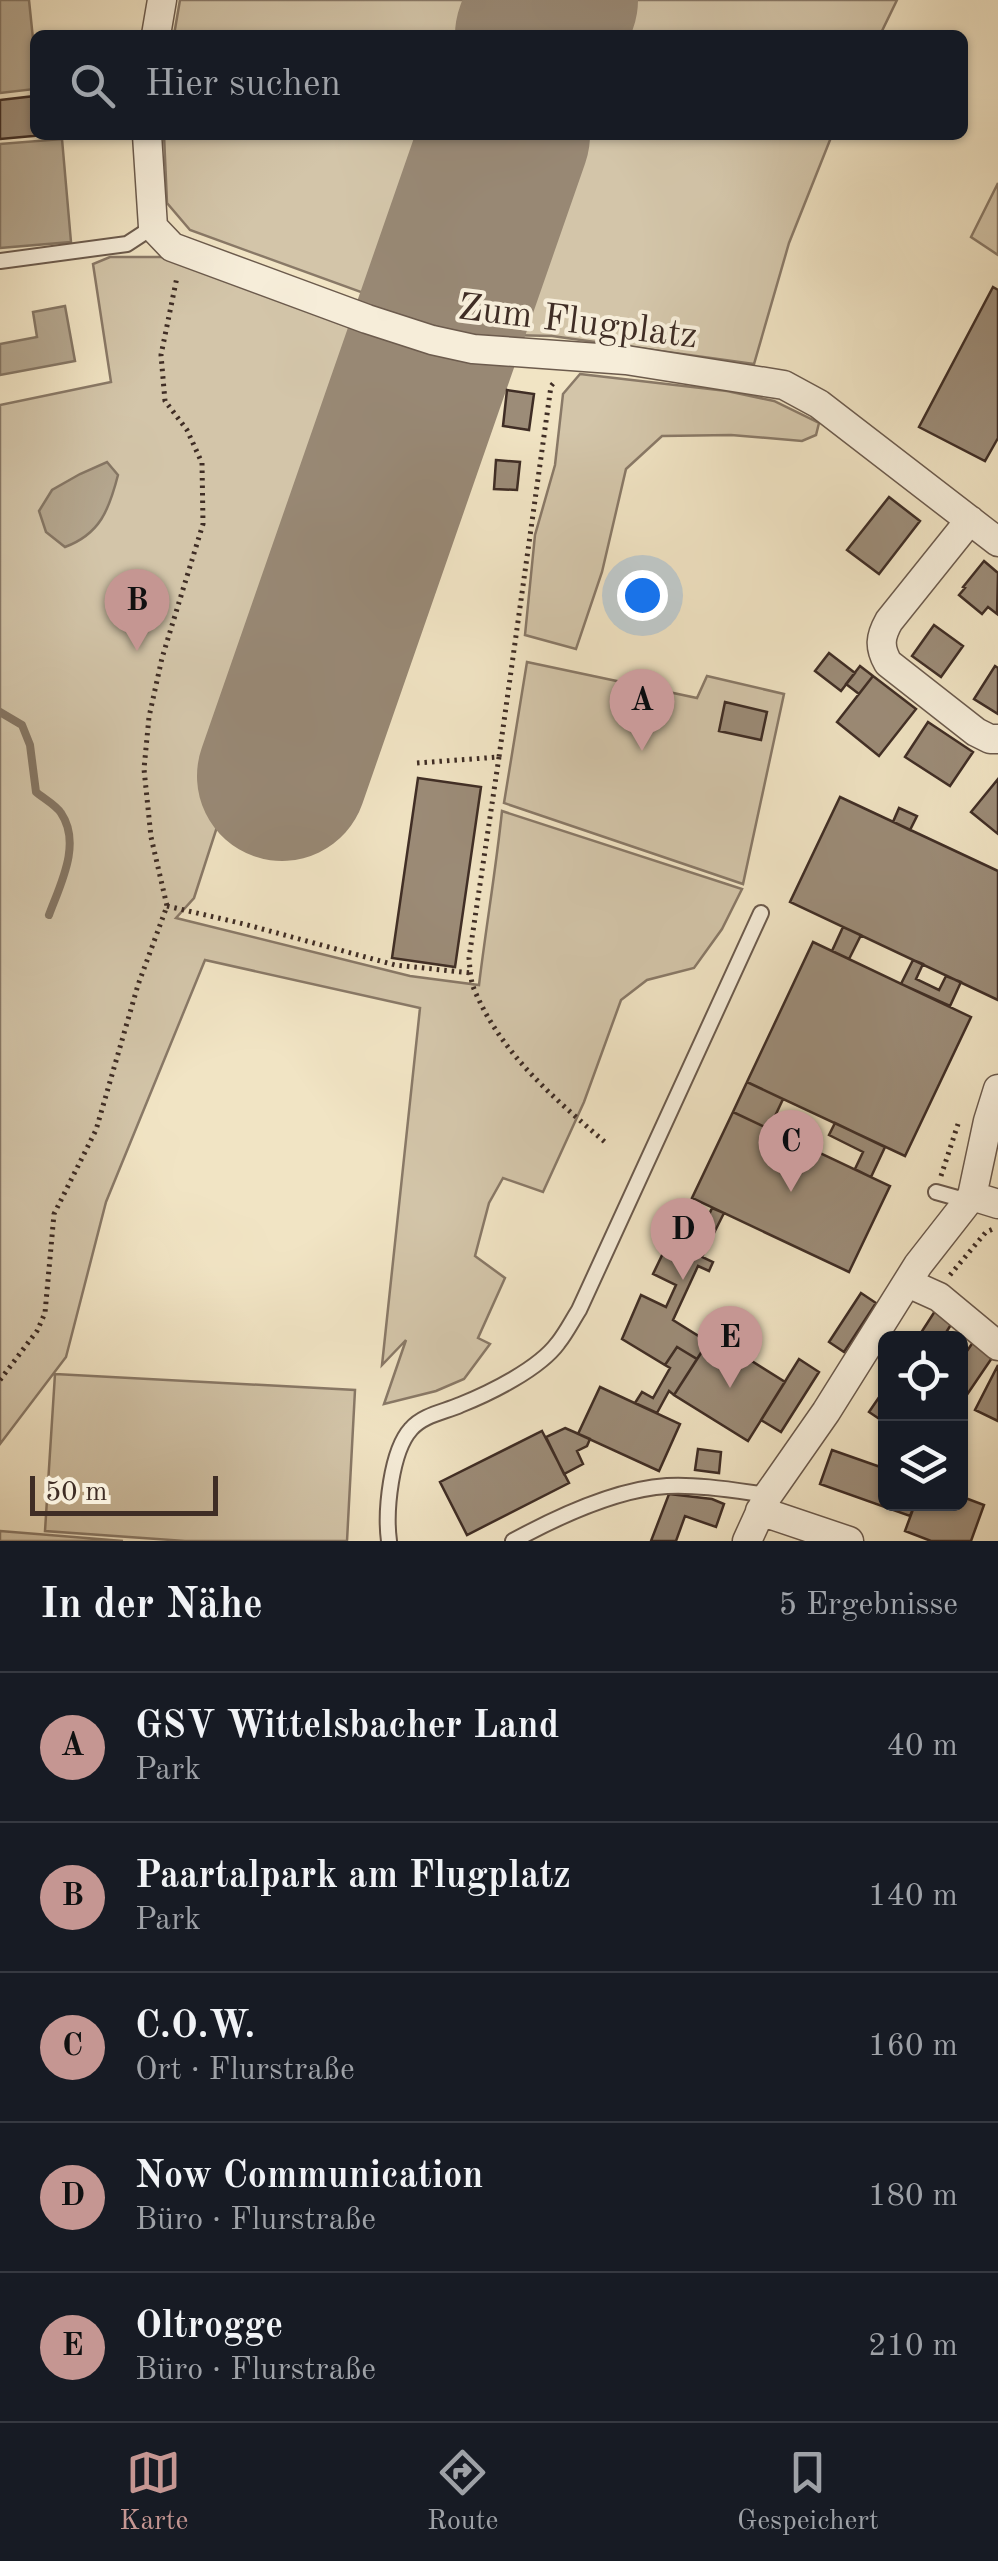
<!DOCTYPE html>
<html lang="de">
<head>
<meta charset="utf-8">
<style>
	:root { --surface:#171b24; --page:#20242c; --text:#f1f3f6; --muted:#9ea1a6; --line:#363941; --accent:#c59692 }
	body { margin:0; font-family:"Old Standard TT",serif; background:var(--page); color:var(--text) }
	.controls { position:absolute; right:30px; bottom:30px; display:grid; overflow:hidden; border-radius:15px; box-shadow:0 2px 8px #0004 }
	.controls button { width:90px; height:90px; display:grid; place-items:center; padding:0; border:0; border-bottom:2px solid var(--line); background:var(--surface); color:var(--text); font:50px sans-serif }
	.scale { position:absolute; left:30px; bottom:25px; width:188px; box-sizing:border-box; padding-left:10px; border:5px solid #3f2d25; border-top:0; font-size:28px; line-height:35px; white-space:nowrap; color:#3f2d25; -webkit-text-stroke:8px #f6edd9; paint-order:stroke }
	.you { position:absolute; left:642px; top:595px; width:35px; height:35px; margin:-25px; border:8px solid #fff; border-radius:50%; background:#1a73e8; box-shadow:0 0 0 15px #1a73e833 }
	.badge { display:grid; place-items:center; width:65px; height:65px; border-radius:50%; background:var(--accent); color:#111; font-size:32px; font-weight:700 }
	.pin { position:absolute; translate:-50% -82px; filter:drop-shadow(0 2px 5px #0008) }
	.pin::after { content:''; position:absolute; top:52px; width:35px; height:30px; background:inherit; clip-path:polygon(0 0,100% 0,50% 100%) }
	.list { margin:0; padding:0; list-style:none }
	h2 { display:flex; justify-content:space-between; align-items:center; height:130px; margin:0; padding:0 40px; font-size:42px }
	h2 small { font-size:32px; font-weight:400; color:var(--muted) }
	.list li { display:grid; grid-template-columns:65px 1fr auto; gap:30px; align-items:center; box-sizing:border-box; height:150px; padding:0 40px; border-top:2px solid var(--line) }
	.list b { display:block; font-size:38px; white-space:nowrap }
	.list p { margin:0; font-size:32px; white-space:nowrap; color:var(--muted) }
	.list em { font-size:32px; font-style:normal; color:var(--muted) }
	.icon { flex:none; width:55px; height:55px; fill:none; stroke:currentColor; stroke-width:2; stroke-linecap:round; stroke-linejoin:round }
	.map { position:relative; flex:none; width:998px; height:1541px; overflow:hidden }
	.search { position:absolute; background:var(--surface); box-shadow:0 2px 8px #0004; left:30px; right:30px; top:30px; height:110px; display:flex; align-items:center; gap:25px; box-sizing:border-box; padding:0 35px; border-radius:15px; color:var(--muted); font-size:38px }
	.sheet { height:880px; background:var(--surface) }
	nav { display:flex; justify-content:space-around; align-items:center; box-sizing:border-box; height:140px; border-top:2px solid var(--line); background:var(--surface); font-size:28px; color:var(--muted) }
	nav a { display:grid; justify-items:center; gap:5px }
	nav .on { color:var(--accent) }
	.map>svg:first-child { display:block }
	.green { fill:#d3c5a9; stroke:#897967; stroke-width:2.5 }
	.water { fill:#b4a68e; stroke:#857664; stroke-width:2.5 }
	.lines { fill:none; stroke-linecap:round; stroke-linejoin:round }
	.stream { stroke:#857664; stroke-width:8 }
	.runway { stroke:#988874; stroke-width:170 }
	.building { fill:#9c8c78; stroke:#3f2d25; stroke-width:2.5 }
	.lane-casing { stroke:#6c5b4d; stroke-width:18 }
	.street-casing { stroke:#6c5b4d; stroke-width:31 }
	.path { stroke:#3f2d25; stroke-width:5; stroke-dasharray:2.5 5; stroke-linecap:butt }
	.lane { stroke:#f6edd9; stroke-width:14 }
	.street { stroke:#f6edd9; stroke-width:28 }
	.labels { text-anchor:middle; stroke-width:8; stroke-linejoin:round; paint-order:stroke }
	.street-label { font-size:38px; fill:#3f2d25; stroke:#f6edd9 }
</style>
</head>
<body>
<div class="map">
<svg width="998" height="1541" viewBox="0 0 998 1541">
	<rect width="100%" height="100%" fill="#f1e4c4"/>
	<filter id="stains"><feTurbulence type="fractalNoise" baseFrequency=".002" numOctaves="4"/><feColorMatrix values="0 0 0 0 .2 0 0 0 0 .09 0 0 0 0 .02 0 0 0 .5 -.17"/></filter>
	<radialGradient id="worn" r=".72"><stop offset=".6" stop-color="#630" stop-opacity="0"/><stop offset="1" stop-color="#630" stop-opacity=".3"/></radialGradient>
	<path class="green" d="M 180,0 L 493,0 L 480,35 L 174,35 Z
		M 617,0 L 897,0 L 880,35 L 606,35 Z
		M 164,135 L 442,135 L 380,299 L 190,230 L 167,203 Z
		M 572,135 L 832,135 L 789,243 L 754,364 L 552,336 L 504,335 Z
		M 998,183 L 998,255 L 971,237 Z
		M 110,257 L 170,257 L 376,336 L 194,898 L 176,918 L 410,976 L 479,985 C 486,927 496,869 502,811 L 742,889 L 722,929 L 694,968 L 647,980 L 621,1000 L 584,1102 L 543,1192 L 503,1178 L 489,1203 L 475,1256 L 505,1278 L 478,1338 L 490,1344 L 464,1379 L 436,1391 L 384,1404 L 406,1340 L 382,1365 L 420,1008 L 205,960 L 106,1202 L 66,1357 L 0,1444 L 0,405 L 111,382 L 93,264 Z
		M 580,374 L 727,391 L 774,401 L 819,423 L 816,435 L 802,441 L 731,435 L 662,436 L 626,469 L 602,572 L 576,649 L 525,635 L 535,535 L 555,465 L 563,394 Z
		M 527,662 L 697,698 L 707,676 L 784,694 L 743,884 L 504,803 Z
		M 55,1374 L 355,1390 L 347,1541 L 185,1541 L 45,1531 Z
		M 0,1531 L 123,1541 L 0,1541 Z"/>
	<path class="water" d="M 0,0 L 29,0 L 35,58 L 35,89 L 0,93 Z
		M 62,139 L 71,242 L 0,248 L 0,144 Z
		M 65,306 L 75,361 L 0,375 L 0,344 L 37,337 L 33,312 Z
		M 107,462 L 118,475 C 109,510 100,534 65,547 L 46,532 L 39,511 L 52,490 L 80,474 Z"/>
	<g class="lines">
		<path class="stream" d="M 0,712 L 22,725 L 30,745 L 36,792 C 43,798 56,805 61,813 C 82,844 60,885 49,915"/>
		<path class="runway" d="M 540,35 L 553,0
			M 282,776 L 505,135"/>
	</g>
	<path class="building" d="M 35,96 L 35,135 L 44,135 L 0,139 L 0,100 Z
		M 993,287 L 998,290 L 998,438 L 985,461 L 919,427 Z
		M 507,390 L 534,394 L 529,430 L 503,426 Z
		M 496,460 L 520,462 L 517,490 L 494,489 Z
		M 889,497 L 920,521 L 879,574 L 847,550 Z
		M 984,561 L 998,573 L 997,614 L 988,607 L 982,614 L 959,595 L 965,588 L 963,587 Z
		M 934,625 L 963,646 L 941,677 L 912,656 Z
		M 829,653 L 855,673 L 841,691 L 815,671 Z
		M 860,666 L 873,676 L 859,694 L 846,684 Z
		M 995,666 L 998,668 L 998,714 L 974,699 Z
		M 873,676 L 916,709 L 879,756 L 837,722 Z
		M 725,702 L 767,712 L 761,740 L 719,731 Z
		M 928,722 L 973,752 L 950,786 L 905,757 Z
		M 418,778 L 481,787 L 455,967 L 392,958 Z
		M 998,779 L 998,834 L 971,812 Z
		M 840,797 L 998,871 L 998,1000 L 790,902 Z
		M 899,808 L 917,816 L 910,830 L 893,822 Z
		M 843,927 L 861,935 L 849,959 L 832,951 Z
		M 813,942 L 971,1017 L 905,1156 L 747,1082 Z
		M 913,960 L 923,964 L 916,979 L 939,990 L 946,976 L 961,982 L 950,1006 L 901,984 Z
		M 747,1082 L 783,1099 L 769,1129 L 733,1112 Z
		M 733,1112 L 890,1186 L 849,1272 L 692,1198 Z
		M 835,1123 L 885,1147 L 871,1177 L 855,1169 L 863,1152 L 829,1135 Z
		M 712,1208 L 724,1213 L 702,1257 L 713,1262 L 709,1271 L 698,1266 L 673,1320 L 708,1342 L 697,1359 L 677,1347 L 665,1365 L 622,1339 L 641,1295 L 666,1307 L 676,1285 L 653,1274 L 679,1220 L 702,1231 Z
		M 861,1293 L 876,1303 L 844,1352 L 829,1342 Z
		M 935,1311 L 952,1323 L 942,1339 L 917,1339 Z
		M 712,1336 L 785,1382 L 748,1441 L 674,1395 Z
		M 976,1338 L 996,1352 L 960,1405 L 960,1361 Z
		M 677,1347 L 697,1359 L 674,1395 L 669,1391 L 657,1413 L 635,1403 L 642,1392 L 653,1398 L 670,1368 L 665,1365 Z
		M 799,1359 L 819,1372 L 781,1432 L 761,1420 Z
		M 998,1365 L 998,1421 L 975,1410 Z
		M 600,1387 L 680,1424 L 659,1471 L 578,1434 Z
		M 886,1387 L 886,1419 L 884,1422 L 869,1412 Z
		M 565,1428 L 590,1439 L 587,1446 L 577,1451 L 583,1464 L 564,1474 L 546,1437 Z
		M 542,1431 L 569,1483 L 467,1535 L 440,1482 Z
		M 698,1449 L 721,1452 L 719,1473 L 695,1470 Z
		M 832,1450 L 886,1469 L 886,1504 L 915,1504 L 910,1516 L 820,1484 Z
		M 669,1494 L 712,1499 L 724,1504 L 716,1527 L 685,1516 L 676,1541 L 651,1541 Z
		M 960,1496 L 984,1505 L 971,1541 L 931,1541 L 905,1531 L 915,1504 L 960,1504 Z"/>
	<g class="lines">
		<defs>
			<path id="lane" d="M 0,261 L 127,244 L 153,227
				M 936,1192 L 968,1201
				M 389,1541 C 385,1511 391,1451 411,1429 C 423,1415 444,1412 460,1405 C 490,1393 539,1369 558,1343 C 566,1333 572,1321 579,1310 L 761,913
				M 513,1541 C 557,1517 617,1489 667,1486 C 697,1484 738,1491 768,1495"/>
			<path id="street" d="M 156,35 L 162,0
				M 147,135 L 153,227 L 172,247 L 367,319 L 432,340 L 473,349 L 626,360 L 784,385 L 819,404 L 998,542
				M 970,520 L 889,621 C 880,637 879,647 888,663 L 976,732 L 990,739 L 998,739
				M 972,1196 L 998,1204
				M 908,1283 L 939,1297 L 998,1346
				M 760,1511 L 849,1541
				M 747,1541 L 768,1495 L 826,1412 L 918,1265 L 972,1196 L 988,1121 L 998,1089"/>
		</defs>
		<use href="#lane" class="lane-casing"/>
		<use href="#street" class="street-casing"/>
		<path class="path" d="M 499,757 L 469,958 C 470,967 470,979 474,989 C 501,1054 554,1098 606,1143
			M 417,763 L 499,757 L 551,386 L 556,380
			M 167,906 L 244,924 L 395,965 L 471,973
			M 941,1176 L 958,1124
			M 950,1275 L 986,1232 L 993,1229
			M 0,1380 L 37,1331 L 45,1313 L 54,1214 L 96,1130 L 138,985 L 167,906 L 151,837 L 144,769 L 149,717 L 162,658 L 203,524 L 202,463 L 187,430 L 165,401 L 161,355 L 177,277"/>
		<use href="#lane" class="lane"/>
		<use href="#street" class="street"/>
	</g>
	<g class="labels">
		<g class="street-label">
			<text transform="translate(578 320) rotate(7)" y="13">Zum Flugplatz</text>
		</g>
	</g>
	<rect width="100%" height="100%" filter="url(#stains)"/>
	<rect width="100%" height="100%" fill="url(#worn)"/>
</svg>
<div class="controls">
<button><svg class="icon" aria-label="locate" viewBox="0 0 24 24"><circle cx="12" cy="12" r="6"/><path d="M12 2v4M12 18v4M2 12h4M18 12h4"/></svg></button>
<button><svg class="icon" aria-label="layers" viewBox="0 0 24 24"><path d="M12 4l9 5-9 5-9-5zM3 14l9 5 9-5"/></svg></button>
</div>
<div class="scale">50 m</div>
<div class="you"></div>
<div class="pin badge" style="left:642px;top:751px">A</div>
<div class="pin badge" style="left:137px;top:651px">B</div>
<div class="pin badge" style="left:791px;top:1192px">C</div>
<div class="pin badge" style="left:683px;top:1280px">D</div>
<div class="pin badge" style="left:730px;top:1388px">E</div>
<div class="search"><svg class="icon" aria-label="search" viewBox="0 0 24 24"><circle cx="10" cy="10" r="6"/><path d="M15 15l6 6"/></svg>Hier suchen</div>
</div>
<section class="sheet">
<h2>In der Nähe<small>5 Ergebnisse</small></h2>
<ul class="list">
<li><span class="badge">A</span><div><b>GSV Wittelsbacher Land</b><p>Park</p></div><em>40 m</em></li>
<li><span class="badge">B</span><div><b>Paartalpark am Flugplatz</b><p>Park</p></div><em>140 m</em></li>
<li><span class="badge">C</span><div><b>C.O.W.</b><p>Ort · Flurstraße</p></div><em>160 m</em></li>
<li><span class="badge">D</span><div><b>Now Communication</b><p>Büro · Flurstraße</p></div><em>180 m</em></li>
<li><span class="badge">E</span><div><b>Oltrogge</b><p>Büro · Flurstraße</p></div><em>210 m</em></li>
</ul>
</section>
<nav>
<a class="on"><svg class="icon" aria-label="map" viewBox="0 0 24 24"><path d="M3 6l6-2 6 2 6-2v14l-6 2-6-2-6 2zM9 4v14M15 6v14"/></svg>Karte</a>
<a><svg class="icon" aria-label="directions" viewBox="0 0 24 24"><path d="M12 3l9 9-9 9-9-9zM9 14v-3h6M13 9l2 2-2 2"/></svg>Route</a>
<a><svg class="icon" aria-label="saved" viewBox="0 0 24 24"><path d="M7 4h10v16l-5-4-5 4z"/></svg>Gespeichert</a>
</nav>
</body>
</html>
